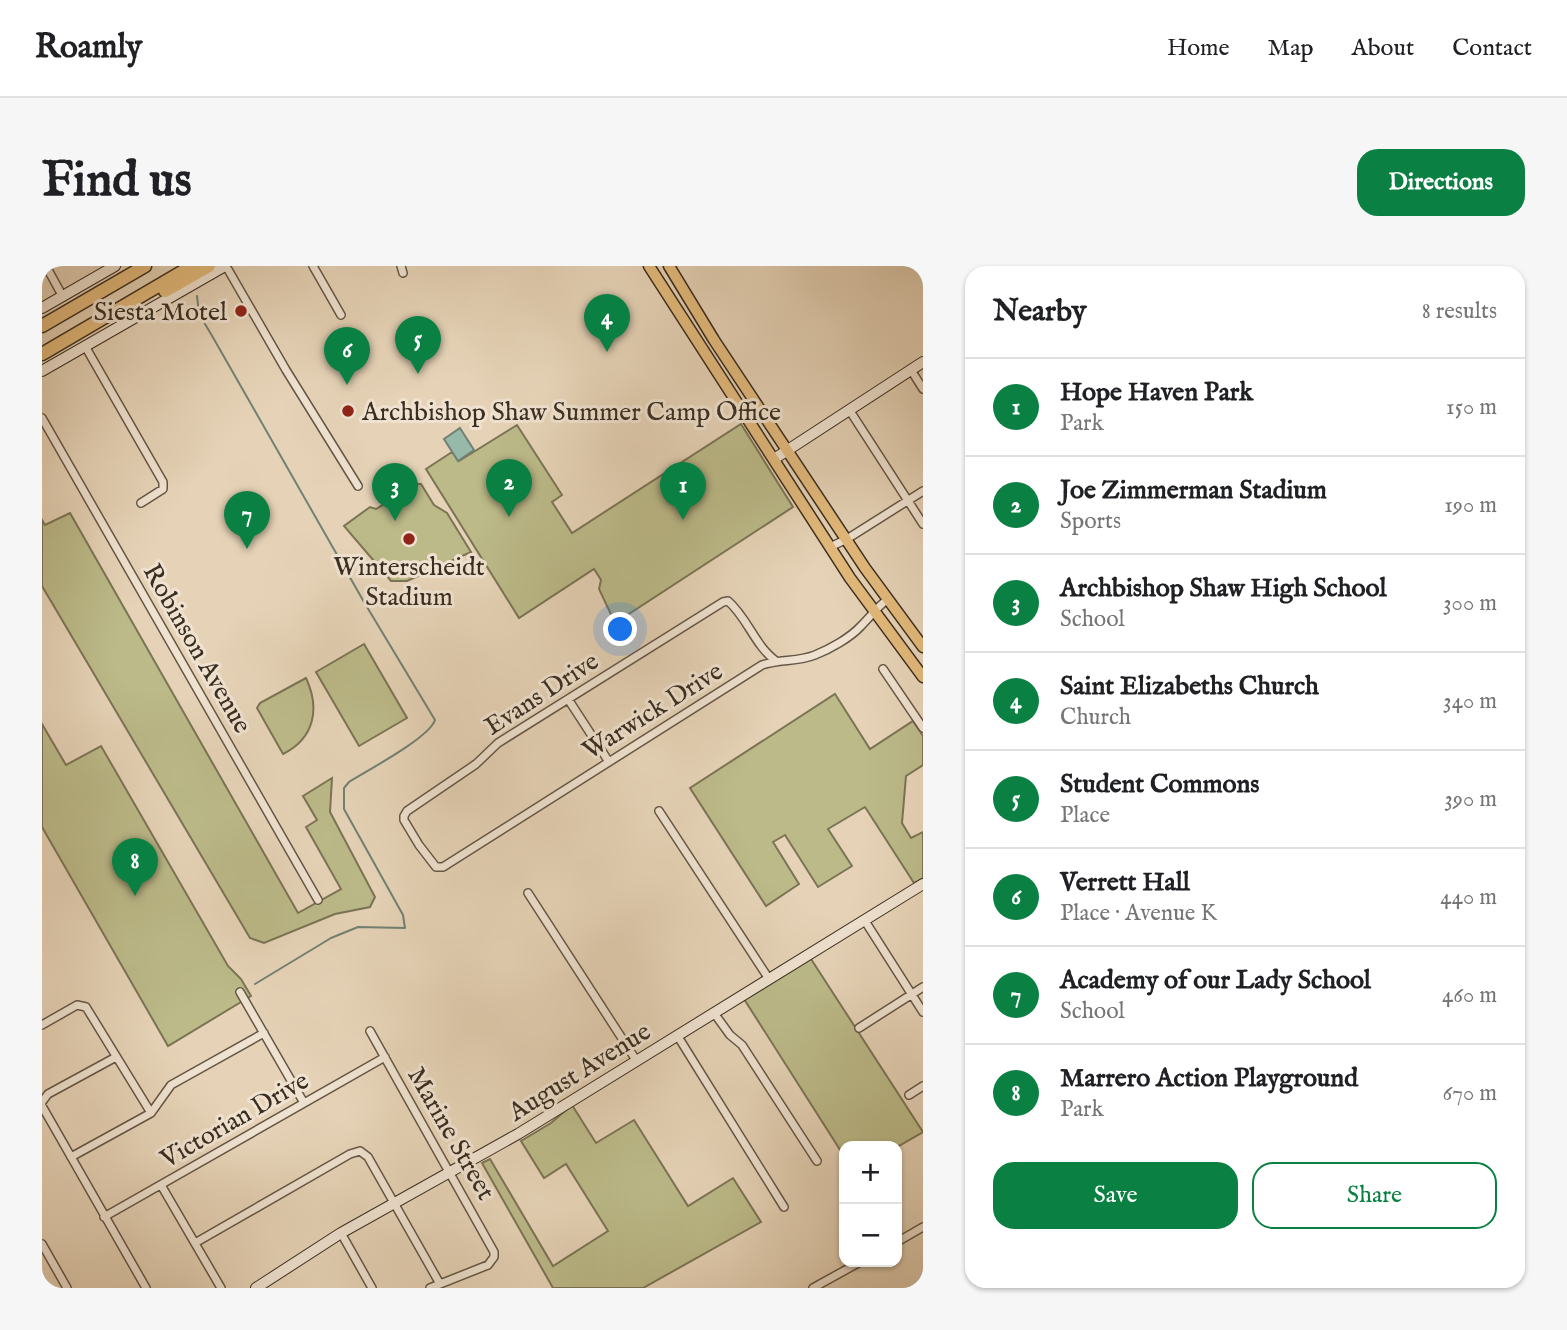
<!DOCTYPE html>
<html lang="en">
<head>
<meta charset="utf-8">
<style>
	:root { --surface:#fff; --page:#f6f6f6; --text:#202124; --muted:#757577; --line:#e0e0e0; --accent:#0b8043 }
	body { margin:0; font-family:"IM FELL English",serif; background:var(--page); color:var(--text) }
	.controls { position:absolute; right:21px; bottom:21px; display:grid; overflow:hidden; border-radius:14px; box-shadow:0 2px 5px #0004 }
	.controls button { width:63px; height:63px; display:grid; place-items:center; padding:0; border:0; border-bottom:2px solid var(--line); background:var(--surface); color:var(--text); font:35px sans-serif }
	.you { position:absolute; left:579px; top:364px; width:24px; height:24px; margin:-18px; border:5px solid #fff; border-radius:50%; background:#1a73e8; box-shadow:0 0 0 10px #1a73e833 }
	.badge { display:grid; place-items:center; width:46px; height:46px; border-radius:50%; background:var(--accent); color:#fff; font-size:23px; font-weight:700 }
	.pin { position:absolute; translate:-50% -58px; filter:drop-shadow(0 2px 4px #0008) }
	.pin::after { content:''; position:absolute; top:37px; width:24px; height:21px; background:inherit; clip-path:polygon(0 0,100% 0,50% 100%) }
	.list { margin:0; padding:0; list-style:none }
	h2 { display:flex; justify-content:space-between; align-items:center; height:91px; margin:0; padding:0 28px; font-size:30px }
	h2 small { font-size:23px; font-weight:400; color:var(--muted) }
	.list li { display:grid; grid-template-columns:46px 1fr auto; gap:21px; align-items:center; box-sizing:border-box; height:98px; padding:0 28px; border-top:2px solid var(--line) }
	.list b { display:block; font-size:26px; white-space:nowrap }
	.list p { margin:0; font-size:23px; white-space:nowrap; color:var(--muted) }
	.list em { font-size:23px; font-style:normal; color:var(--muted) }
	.actions { display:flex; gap:14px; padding:21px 28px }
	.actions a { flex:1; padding:16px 0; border:2px solid var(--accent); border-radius:21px; text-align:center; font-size:24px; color:var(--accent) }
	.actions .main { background:var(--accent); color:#fff }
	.map { position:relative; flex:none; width:881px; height:1022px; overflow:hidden; border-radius:21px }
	header { display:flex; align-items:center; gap:42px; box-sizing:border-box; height:98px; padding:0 35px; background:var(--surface); border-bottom:2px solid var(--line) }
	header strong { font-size:33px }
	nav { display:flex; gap:38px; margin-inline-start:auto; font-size:24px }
	.intro { display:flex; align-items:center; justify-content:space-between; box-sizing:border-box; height:168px; padding:0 42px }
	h1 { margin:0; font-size:49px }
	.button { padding:18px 32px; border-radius:21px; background:var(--accent); color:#fff; font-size:24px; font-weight:700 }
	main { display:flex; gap:42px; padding:0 42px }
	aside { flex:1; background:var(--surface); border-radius:21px; box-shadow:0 2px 5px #0004 }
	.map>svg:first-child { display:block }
	.green { fill:#bcba89; stroke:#7b7455; stroke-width:2 }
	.water { fill:#97b9a9; stroke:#728173; stroke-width:2 }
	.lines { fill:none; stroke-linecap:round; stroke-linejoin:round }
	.stream { stroke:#728173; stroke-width:2 }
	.street-casing { stroke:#655746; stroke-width:10 }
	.secondary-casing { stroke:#3a2e21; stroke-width:12 }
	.primary-casing { stroke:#3a2e21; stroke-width:13 }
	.highway-casing { stroke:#3a2e21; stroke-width:15 }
	.street { stroke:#efe2d0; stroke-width:7 }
	.secondary { stroke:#efe2d0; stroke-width:10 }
	.primary { stroke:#e3ba7c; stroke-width:10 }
	.highway { stroke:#e3ba7c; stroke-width:12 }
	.poi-dot { fill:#8f2418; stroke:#efe2d0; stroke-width:2.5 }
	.labels { text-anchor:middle; stroke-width:6; stroke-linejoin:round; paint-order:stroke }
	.poi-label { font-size:26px; fill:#3a2e21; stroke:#efe2d0; text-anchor:end }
	.street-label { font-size:26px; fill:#3a2e21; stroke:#efe2d0 }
</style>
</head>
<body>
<header>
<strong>Roamly</strong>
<nav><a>Home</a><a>Map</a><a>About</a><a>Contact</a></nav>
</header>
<div class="intro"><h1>Find us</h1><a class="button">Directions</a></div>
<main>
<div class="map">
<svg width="881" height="1022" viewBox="0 0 881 1022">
	<rect width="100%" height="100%" fill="#e6d3b7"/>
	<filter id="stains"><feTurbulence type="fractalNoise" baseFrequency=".00286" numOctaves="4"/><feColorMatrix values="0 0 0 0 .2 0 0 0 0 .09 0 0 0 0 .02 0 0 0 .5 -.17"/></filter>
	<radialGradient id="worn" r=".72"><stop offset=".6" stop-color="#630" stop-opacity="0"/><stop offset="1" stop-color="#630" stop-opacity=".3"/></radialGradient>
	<path class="green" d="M 699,158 L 751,241 L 573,357 L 557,323 L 559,314 L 552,303 L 477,352 L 384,203 L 410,186 L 417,195 L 475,159 L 520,229 L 510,236 L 530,267 Z
		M 374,218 L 379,218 L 392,239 L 405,247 L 429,286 L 365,315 L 349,315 L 302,260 L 328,241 L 334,243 Z
		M 28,247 L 256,647 L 299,623 L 264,561 L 275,554 L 261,530 L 290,512 L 288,546 L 333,631 L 328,641 L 293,648 L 222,677 L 208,672 L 0,320 L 0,254 L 3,259 Z
		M 322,378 L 365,452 L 317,480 L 274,406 Z
		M 264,412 C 278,442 273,472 241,488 L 215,442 L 218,437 Z
		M 793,428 L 828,483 L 871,455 L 881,470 L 881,499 L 864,510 L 860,557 L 869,572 L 881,566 L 881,612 L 872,617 L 823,541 L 786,563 L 810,600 L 776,621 L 743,569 L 731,576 L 757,618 L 724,640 L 648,522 Z
		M 0,458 L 24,499 L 59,480 L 186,700 L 199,713 L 209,730 L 126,780 L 0,561 Z
		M 769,693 L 881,866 L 855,881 L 802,880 L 802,890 L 702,733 Z
		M 530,839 L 554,877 L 592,854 L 646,940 L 691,912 L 719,956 L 601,1022 L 511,1022 L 440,897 L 448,893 L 511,1000 L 566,965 L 524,898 L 502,912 L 479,875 L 509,857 Z"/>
	<path class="water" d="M 418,162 L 432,184 L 416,195 L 402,173 Z"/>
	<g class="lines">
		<path class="stream" d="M 155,30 L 157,48 L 169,68 L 322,336 L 393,454 C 387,472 326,504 307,516 L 302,522 L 302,543 L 361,649 L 363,662 L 316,661 L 289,672 L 213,718"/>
		<defs>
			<path id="street" d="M 4,0 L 21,31
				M 184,0 L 244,104 L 316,220
				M 271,0 L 299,49
				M 359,0 L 361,7
				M 43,80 L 121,216 L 121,223 L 99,237
				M 869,104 L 881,123
				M 808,145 L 881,258
				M 0,152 L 276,634
				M 788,281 L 805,273 L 881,225
				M 734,395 C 713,380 705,351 686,335 L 681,336 L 456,477 L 434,498 L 365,545 L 362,550 L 362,554 L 377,579 L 394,601 L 401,601 L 720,399 C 738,393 756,396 773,389 C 788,383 808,372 819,360 C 829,350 835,341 846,333
				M 841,403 L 881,462
				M 526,433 L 567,496
				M 617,545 L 727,713
				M 486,627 L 594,794
				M 823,655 L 881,746
				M 198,726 L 262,837
				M 672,747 L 688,769 L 700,779 L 775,895
				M 0,759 L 35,739 L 44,741 L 109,847
				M 817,762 L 881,721
				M 328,765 L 452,986 L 452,991 L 446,999 L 388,1022
				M 635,769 L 742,941
				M 867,829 L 881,820
				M 0,836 L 6,828 L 74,791
				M 0,840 L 104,1022
				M 29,891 L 109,847 L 129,819 L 222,767
				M 119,919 L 179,1022
				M 62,951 L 343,791
				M 299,967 L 330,1022
				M 855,976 L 881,961
				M 153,977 L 308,888 L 318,885 L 326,891 L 398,1018
				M 0,978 L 25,1022
				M 771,1022 L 818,996"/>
			<path id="secondary" d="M 0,42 L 73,0
				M 0,105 L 183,0
				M 732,193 L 881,96
				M 214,1022 L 299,967 L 476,868 L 881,618"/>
			<path id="primary" d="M 607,0 L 808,312 L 881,411
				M 627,0 L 672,74 L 823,302 L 881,381"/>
			<path id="highway" d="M 123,25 L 167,0
				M 0,60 L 103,0
				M 0,88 L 150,0"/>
		</defs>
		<use href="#street" class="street-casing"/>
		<use href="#secondary" class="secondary-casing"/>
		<use href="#primary" class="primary-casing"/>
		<use href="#highway" class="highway-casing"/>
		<use href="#street" class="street"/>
		<use href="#secondary" class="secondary"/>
		<use href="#primary" class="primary"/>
		<use href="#highway" class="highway"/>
	</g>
	<g class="poi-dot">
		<circle cx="199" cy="45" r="7"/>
		<circle cx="306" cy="145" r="7"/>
		<circle cx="367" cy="273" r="7"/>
	</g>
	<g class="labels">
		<g class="poi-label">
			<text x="185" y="54">Siesta Motel</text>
			<text x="320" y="154" text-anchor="start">Archbishop Shaw Summer Camp Office</text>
			<text x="367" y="309" text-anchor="middle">Winterscheidt<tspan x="367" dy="30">Stadium</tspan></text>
		</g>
		<g class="street-label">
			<text transform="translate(156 382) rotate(60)" y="9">Robinson Avenue</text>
			<text transform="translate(499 427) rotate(-33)" y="9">Evans Drive</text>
			<text transform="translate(610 444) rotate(-32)" y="9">Warwick Drive</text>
			<text transform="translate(537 805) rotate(-32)" y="9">August Avenue</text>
			<text transform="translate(192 853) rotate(-30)" y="9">Victorian Drive</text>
			<text transform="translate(410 867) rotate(60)" y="9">Marine Street</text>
		</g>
	</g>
	<rect width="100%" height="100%" filter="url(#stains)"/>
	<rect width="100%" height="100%" fill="url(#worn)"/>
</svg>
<div class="controls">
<button>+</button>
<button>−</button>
</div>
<div class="you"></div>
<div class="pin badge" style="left:641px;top:254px">1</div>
<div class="pin badge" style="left:467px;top:251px">2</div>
<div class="pin badge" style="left:353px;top:255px">3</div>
<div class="pin badge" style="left:565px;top:86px">4</div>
<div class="pin badge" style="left:376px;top:108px">5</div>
<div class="pin badge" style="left:305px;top:119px">6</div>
<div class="pin badge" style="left:205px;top:283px">7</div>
<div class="pin badge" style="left:93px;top:630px">8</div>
</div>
<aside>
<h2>Nearby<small>8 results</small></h2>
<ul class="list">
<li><span class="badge">1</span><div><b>Hope Haven Park</b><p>Park</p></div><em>150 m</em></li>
<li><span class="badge">2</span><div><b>Joe Zimmerman Stadium</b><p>Sports</p></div><em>190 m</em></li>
<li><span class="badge">3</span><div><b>Archbishop Shaw High School</b><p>School</p></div><em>300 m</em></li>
<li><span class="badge">4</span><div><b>Saint Elizabeths Church</b><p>Church</p></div><em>340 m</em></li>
<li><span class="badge">5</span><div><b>Student Commons</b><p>Place</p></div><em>390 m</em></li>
<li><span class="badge">6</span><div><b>Verrett Hall</b><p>Place · Avenue K</p></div><em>440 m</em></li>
<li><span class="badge">7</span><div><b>Academy of our Lady School</b><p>School</p></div><em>460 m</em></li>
<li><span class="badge">8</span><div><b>Marrero Action Playground</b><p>Park</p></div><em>670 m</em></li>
</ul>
<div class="actions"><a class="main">Save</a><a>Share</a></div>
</aside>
</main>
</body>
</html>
